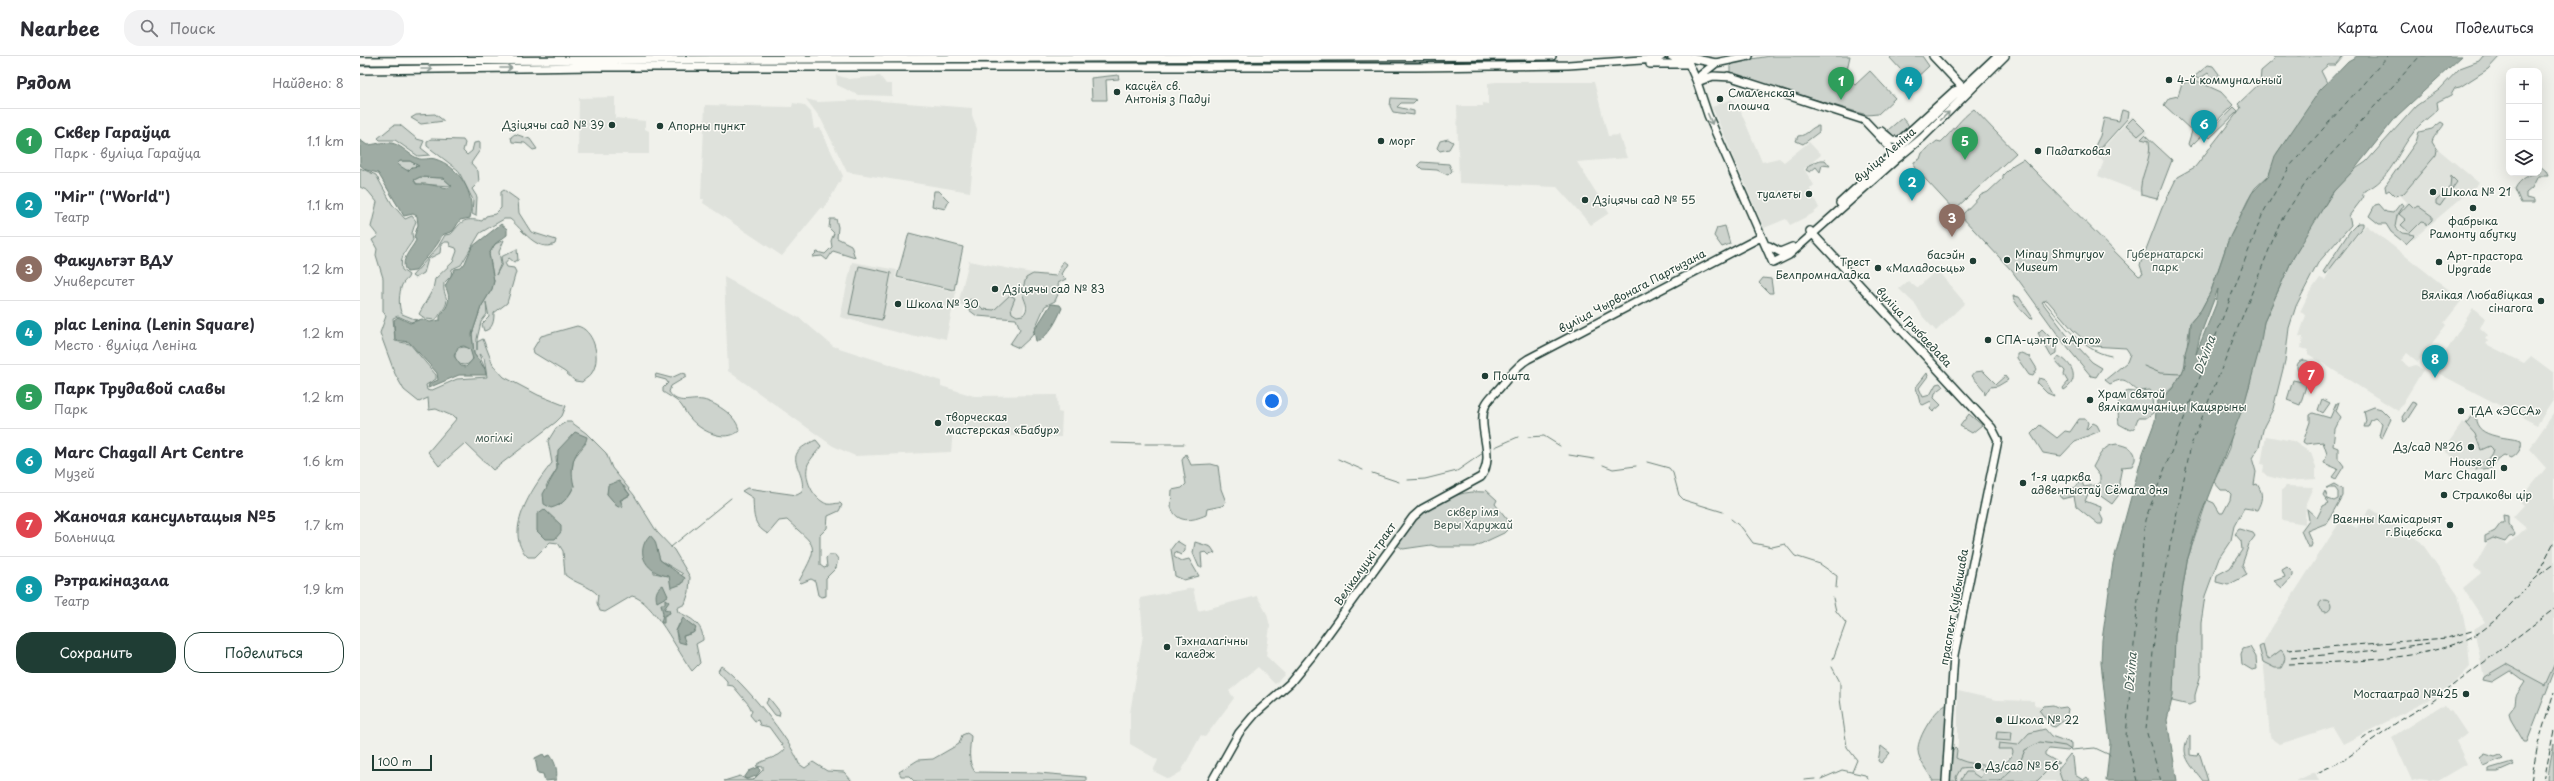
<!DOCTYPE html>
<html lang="ru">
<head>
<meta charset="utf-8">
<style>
	:root { --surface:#fff; --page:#f2f2f3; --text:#2b2b33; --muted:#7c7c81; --line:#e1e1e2; --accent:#1f3d34 }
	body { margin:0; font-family:"Playpen Sans",sans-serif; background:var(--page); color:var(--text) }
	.controls { position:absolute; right:12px; top:12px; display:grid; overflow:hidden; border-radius:8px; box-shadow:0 4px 16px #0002 }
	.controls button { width:36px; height:36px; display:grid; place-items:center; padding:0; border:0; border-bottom:1px solid var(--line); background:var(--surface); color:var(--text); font:20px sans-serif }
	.scale { position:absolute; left:12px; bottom:10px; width:60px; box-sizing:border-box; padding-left:4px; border:2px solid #1f3d34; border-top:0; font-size:11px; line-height:14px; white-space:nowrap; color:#1f3d34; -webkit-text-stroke:3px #fdfcf7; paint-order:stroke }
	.you { position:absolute; left:912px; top:345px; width:14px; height:14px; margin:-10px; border:3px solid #fff; border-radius:50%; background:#1a73e8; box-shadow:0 0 0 6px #1a73e833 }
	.badge { display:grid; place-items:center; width:26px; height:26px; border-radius:50%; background:var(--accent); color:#fff; font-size:13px; font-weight:700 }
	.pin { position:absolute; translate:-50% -33px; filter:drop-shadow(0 1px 2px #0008) }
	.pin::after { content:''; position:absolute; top:21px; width:14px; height:12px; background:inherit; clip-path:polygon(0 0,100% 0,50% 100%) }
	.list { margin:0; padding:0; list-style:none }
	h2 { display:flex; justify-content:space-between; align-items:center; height:52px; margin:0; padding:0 16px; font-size:17px }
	h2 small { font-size:13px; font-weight:400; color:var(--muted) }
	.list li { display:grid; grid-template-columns:26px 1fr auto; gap:12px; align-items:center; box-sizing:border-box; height:64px; padding:0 16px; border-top:1px solid var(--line) }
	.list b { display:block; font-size:15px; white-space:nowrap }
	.list p { margin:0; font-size:13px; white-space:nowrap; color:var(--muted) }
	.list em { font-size:13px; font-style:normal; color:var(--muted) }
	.actions { display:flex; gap:8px; padding:12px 16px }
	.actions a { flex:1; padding:9px 0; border:1px solid var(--accent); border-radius:16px; text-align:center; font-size:14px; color:var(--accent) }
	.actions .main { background:var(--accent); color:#fff }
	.icon { flex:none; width:22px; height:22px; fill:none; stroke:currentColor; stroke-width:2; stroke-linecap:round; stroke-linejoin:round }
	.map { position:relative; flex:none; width:2194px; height:725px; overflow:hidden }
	header { display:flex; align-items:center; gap:24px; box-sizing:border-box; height:56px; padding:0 20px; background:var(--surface); border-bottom:1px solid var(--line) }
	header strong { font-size:19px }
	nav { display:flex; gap:22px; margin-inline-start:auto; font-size:14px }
	.search { width:280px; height:36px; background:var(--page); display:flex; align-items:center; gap:10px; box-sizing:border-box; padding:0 14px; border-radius:16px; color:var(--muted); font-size:15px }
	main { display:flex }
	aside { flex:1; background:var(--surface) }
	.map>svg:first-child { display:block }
	.built { fill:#dfe2dc }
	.green { fill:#cdd3cd; stroke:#768880; fill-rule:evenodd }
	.water { fill:#9faca4; stroke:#6c8077; fill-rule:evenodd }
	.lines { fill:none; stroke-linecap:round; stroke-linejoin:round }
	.stream { stroke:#6c8077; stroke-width:1 }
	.ferry { stroke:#455e56; stroke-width:1; stroke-dasharray:5 4; stroke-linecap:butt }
	.secondary-casing { stroke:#1f3d34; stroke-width:10 }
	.primary-casing { stroke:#1f3d34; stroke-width:10 }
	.secondary { stroke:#fdfcf7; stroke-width:7 }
	.primary { stroke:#fdfcf7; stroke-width:7 }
	.rail { stroke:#1f3d34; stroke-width:1; stroke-dasharray:6 3; stroke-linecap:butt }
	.oneway { stroke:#8e9c96 }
	.poi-dot { fill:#1f3d34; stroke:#fdfcf7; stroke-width:1.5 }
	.labels { text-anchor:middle; stroke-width:3; stroke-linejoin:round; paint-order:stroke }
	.poi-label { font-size:11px; fill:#1f3d34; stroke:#fdfcf7; text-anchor:start }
	.street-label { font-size:11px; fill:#1f3d34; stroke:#fdfcf7 }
	.park-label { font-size:11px; fill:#425b53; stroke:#fdfcf7 }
	.water-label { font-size:12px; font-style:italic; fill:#455e56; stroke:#fdfcf7 }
</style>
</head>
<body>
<header>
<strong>Nearbee</strong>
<div class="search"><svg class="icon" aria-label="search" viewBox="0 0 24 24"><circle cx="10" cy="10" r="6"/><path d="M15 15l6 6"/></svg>Поиск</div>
<nav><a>Карта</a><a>Слои</a><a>Поделиться</a></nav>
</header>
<main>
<aside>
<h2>Рядом<small>Найдено: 8</small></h2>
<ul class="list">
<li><span class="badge" style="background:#2e9e5b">1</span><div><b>Сквер Гараўца</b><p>Парк · вуліца Гараўца</p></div><em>1.1 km</em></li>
<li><span class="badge" style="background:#0f9aa8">2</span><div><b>&quot;Mir&quot; (&quot;World&quot;)</b><p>Театр</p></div><em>1.1 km</em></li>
<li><span class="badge" style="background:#8d6e63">3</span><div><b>Факультэт ВДУ</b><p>Университет</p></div><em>1.2 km</em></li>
<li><span class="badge" style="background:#0f9aa8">4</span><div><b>plac Lenina (Lenin Square)</b><p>Место · вуліца Леніна</p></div><em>1.2 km</em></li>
<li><span class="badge" style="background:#2e9e5b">5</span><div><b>Парк Трудавой славы</b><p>Парк</p></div><em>1.2 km</em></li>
<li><span class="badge" style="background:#0f9aa8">6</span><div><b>Marc Chagall Art Centre</b><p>Музей</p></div><em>1.6 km</em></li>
<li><span class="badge" style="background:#e0444e">7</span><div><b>Жаночая кансультацыя №5</b><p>Больница</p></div><em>1.7 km</em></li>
<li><span class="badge" style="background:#0f9aa8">8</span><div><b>Рэтракіназала</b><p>Театр</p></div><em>1.9 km</em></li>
</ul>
<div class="actions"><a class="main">Сохранить</a><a>Поделиться</a></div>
</aside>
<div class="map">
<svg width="2194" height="725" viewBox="0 0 2194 725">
	<rect width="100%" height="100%" fill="#f0f1eb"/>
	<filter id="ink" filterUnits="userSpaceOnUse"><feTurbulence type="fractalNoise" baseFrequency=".025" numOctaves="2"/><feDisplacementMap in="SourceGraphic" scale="8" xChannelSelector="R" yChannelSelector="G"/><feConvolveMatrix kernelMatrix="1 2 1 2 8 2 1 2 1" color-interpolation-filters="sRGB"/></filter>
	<g filter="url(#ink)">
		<path class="built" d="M 476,19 L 489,23 L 520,20 L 526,28 L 532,28 L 532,40 L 498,39 L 477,29 Z
			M 1136,26 L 1234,26 L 1248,80 L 1259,79 L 1267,102 L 1217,106 L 1249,157 L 1231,169 L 1197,131 L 1099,127 L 1097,50 L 1123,50 L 1123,47 L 1128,48 L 1128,27 Z
			M 255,41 L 255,62 L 285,65 L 285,73 L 289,75 L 289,98 L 218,98 L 219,42 Z
			M 446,43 L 458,46 L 507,44 L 612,52 L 612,59 L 617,73 L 610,136 L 487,116 L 461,63 Z
			M 1372,43 L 1375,49 L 1378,49 L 1402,106 L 1419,102 L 1424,106 L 1449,86 L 1461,99 L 1444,113 L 1454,129 L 1450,133 L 1459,152 L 1452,158 L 1430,169 L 1426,163 L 1404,172 L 1352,51 L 1358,49 L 1356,46 L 1360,44 L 1362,47 Z
			M 433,47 L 444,49 L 451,56 L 454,73 L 460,72 L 483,120 L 464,153 L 462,151 L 422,200 L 343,147 L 344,143 L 341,143 L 342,116 L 345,49 L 432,51 Z
			M 1772,60 L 1787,76 L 1783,82 L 1810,102 L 1795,142 L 1738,120 L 1744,105 L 1735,101 Z
			M 2067,84 L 2119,127 L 2052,184 L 2030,164 L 2047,146 L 2029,128 Z
			M 2006,169 L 2102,244 L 2084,267 L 2086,269 L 2058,306 L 2047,297 L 2041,305 L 2049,311 L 2056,309 L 2063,314 L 2038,355 L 1948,298 L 1948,294 L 1941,292 L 1943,281 L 1939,280 L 1946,259 L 1940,256 L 1949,237 L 1960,222 L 1965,224 L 1973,208 Z
			M 609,205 L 672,217 L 662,262 L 598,248 Z
			M 492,206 L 537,214 L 535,222 L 596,236 L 586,283 L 570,279 L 555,281 L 480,261 Z
			M 1577,214 L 1605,247 L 1576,275 L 1563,261 L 1556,249 L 1539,233 L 1548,225 L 1557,232 Z
			M 364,221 L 441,263 L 473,290 L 581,325 L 581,330 L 614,340 L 697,339 L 698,356 L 702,357 L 701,381 L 648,380 L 648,375 L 593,375 L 591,396 L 495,400 L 473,390 L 368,315 Z
			M 2113,252 L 2125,262 L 2120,272 L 2128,279 L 2125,283 L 2128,285 L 2126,288 L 2164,307 L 2171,300 L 2194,317 L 2194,343 L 2177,369 L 2074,315 Z
			M 2194,357 L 2194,607 L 2185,629 L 2146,608 L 2124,621 L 2114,573 L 2125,566 L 2103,532 L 2121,517 L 2114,511 L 2131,480 L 2147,489 L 2166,472 L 2153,461 L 2164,449 L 2159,445 L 2186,412 L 2169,393 Z
			M 2103,366 L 2139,394 L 2111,415 L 2086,396 L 2086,390 Z
			M 1906,380 L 1933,385 L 1951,397 L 1956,411 L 1956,423 L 1926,425 L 1907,420 L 1903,416 L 1904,409 L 1901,408 Z
			M 1926,430 L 1953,431 L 1946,447 L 1945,468 L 1922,464 L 1922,434 Z
			M 2010,452 L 2061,486 L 2098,539 L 2107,577 L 2110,611 L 2096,626 L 2071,643 L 1983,688 L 1973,671 L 1920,688 L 1910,681 L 1902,589 L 1909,576 L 1981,464 L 1997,472 Z
			M 833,532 L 838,555 L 897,540 L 907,558 L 910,570 L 906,600 L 925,618 L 915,628 L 898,611 L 869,635 L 874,642 L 869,649 L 845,681 L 841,679 L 821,716 L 809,723 L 793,715 L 798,704 L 770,688 L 770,657 L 783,579 L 780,542 Z
			M 1598,635 L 1637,644 L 1674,645 L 1674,649 L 1682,650 L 1681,675 L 1655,694 L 1636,715 L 1623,725 L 1594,725 L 1598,686 Z
			M 2085,650 L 2089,655 L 2091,654 L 2107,678 L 2096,685 L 2107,708 L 2078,725 L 2059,723 L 2052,725 L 2032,681 L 2079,651 Z
			M 1703,710 L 1715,725 L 1673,725 L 1695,711 Z
			M 1955,716 L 1959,725 L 1936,725 Z"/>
		<path class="green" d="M 1410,0 L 1490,0 L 1486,18 L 1495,29 L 1510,15 L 1535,42 L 1518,58 L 1507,59 L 1373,19 L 1370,16 L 1370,10 L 1374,6 Z
			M 1532,0 L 1562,0 L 1569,10 L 1552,26 L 1530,2 Z
			M 1913,0 L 1983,0 L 1975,9 L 1968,9 L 1961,15 L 1967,27 L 1917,97 L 1909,119 L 1895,132 L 1888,144 L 1868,185 L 1851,235 L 1841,254 L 1830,267 L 1824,313 L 1815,329 L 1803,340 L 1793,338 L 1790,334 L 1778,335 C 1765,325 1766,320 1750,328 L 1745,324 L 1767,306 L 1770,298 L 1766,292 L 1731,290 L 1713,274 L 1687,244 L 1682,246 L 1706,278 L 1732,306 L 1742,312 L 1736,321 L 1731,320 L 1706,290 L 1652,215 L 1601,160 L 1621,139 L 1628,136 L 1643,122 L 1643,119 L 1653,109 L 1663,103 L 1779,220 L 1783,218 L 1780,209 L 1802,152 L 1817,121 L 1835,111 L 1881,52 L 1878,48 L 1900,27 L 1901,15 L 1915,3 Z
			M 2123,0 L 2140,0 L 2128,13 L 2100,31 L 2095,32 L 2091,39 L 2077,46 L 2078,53 C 2070,61 2059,68 2053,77 C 2036,98 2031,124 2004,135 L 2002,143 L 1989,160 L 1991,169 L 1958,207 L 1936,250 L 1929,272 L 1925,305 L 1913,353 L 1904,370 L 1899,391 L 1892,402 L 1896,416 L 1894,429 L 1897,428 C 1904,438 1902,445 1897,454 L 1884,452 L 1874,470 L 1871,484 L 1859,502 L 1845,540 L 1841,567 L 1841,618 L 1835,639 L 1835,646 L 1829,649 L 1812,645 L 1815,580 L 1827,505 L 1847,444 L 1854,447 L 1860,457 L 1863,457 L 1870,444 L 1871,438 L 1867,434 L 1861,434 L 1854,426 L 1869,392 L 1872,376 L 1889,331 L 1904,266 L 1932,204 L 1947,176 L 1976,132 L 1994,114 L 2006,106 L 2056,50 L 2079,34 L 2100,12 L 2119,5 Z
			M 1848,9 L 1853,10 L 1859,18 L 1858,22 L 1852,28 L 1849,26 L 1851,21 L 1848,17 L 1839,23 L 1834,21 Z
			M 758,19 L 759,23 L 746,24 L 747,44 L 732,44 L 731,22 Z
			M 1837,25 L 1861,36 L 1873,49 L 1830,91 L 1828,88 L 1832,75 L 1804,49 L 1809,42 L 1818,40 L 1822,27 Z
			M 1031,42 L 1054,43 L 1056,44 L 1053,47 L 1041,47 L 1037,51 L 1054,55 L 1054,59 L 1033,56 L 1030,50 Z
			M 1874,51 L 1878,55 L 1850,82 L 1846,78 Z
			M 1614,53 L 1656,97 L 1594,154 L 1554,111 L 1554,106 L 1560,103 L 1562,97 L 1577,85 L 1581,86 C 1593,75 1601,62 1614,53 Z
			M 1762,54 L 1769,56 L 1768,62 L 1741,92 L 1734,92 L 1740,80 L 1744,62 L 1759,65 Z
			M 75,58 L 84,65 L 61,68 L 51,62 L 56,59 Z
			M 1542,62 L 1549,70 L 1536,82 L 1528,74 Z
			M 1773,62 L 1785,74 L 1778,80 L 1766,69 Z
			M 2081,66 L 2084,68 C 2081,75 2074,78 2072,86 L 2077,94 L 2076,99 L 2044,137 L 2035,140 L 2029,134 L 2026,136 L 2025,130 L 2056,86 L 2059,76 L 2072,73 Z
			M 34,69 L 40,69 L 57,83 L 64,85 L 61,92 L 70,99 L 58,100 L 35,84 L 20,84 L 18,82 Z
			M 1459,70 L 1459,76 L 1443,88 L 1436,85 L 1438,80 C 1448,80 1451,70 1459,70 Z
			M 155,78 L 170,83 L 177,93 L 173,94 L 165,87 L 152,86 L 151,81 Z
			M 1785,79 L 1812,104 L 1797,143 L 1781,139 C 1778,121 1793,104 1789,85 L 1781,83 Z
			M 71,83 L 103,84 L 105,87 L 103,95 L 107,99 L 112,95 L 114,87 L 120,86 L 120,94 L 111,107 L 118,115 L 119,126 L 112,133 L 117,141 L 116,160 L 112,158 L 113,144 L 98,114 L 67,90 L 67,85 Z
			M 1088,83 L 1093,86 L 1089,93 L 1080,95 L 1077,92 L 1080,85 Z
			M 1460,104 L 1465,104 L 1470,110 L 1462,109 L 1460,116 L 1456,111 L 1450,116 L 1446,114 L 1449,109 Z
			M 40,105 L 50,105 L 59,110 C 50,114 43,118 37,108 Z
			M 1061,106 L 1089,108 L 1092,115 L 1088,119 L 1077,114 L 1062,113 L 1058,109 Z
			M 2179,109 L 2186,115 L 2188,120 L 2178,120 L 2172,132 L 2166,137 L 2166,142 L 2174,144 L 2174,147 L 2161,147 L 2155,133 C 2159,124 2170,117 2179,117 Z
			M 0,112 L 16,119 L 32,148 L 45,163 L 52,160 L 56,165 L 52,177 L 53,184 C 47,194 39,200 42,214 L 49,219 C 48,224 44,224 42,229 C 39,236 38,252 42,258 L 57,264 L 51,266 L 38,260 L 33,262 L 35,285 L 50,288 L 76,319 L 76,323 L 66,329 L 67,334 L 70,335 L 97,323 L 127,321 L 124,302 L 119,298 L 125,313 L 114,298 L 112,278 L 121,251 L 132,233 L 134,225 L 129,198 L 135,188 L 144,184 L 139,196 L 141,207 L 136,219 L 142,208 L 141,201 L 157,193 L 158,204 L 154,206 L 149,202 L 145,207 L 147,211 L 154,212 L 156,216 L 147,247 L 134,257 C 134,265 133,273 124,275 L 122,268 L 129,261 L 126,246 L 127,258 L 121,266 L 117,283 L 117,294 L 117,286 L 123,283 L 133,309 L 144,321 L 178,339 L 206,350 L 202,360 L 196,366 L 133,414 L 105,387 L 79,410 L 68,396 L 97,362 L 76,353 L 69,354 L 68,342 L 59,346 L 44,334 L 35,318 L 20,277 L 26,260 L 23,255 L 23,222 L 16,199 L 17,193 L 12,184 L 18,180 L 11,171 L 17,146 L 8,135 L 0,131 Z
			M 2091,120 L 2097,126 L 2080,150 L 2076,148 L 2076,145 L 2090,132 Z
			M 60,121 L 83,122 L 92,130 L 57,128 L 54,124 Z
			M 144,134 L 158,144 L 159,157 L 171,176 L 196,184 L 195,188 C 177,197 162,173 150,163 L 144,163 L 120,177 L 101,209 L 92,213 L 91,220 L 84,227 C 82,242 93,241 81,257 C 78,260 79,261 75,264 L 66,263 L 59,258 L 73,233 L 75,223 L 93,206 L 97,195 L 96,192 L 90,190 L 89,186 L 85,186 L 81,188 L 80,197 L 68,203 L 64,217 L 55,222 L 52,220 L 78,191 L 85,179 L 91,178 C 102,166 102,161 122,165 L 126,160 L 135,158 L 141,152 L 141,136 Z
			M 574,135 L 579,135 L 589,145 L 585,153 L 572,150 Z
			M 2041,147 L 2044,149 L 2037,160 L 2035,171 L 2042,177 L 2055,179 L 2046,188 L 2031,176 L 2026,168 L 2019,168 L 2009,160 L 2015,149 L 2019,148 L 2026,156 L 2033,157 Z
			M 2049,147 L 2054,152 L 2058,150 L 2072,160 L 2072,164 L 2066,170 L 2066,167 L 2061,166 L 2050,177 L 2041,169 L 2046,164 L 2039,158 Z
			M 470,163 L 476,163 L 478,171 L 477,182 L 491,189 L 495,202 L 473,195 L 467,204 L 462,200 L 452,201 L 457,196 L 465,198 L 472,191 L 471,185 L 474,177 L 469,172 Z
			M 1998,167 L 2003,167 L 2003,170 L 1966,218 L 1963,216 L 1990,175 Z
			M 1365,170 L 1370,188 L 1362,191 L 1354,180 L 1357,172 Z
			M 549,177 L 603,191 L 594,234 L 537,221 Z
			M 703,205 L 707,208 L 701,218 L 706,223 L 698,227 L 699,236 L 695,245 L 685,250 L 671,281 L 659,292 L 650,288 L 660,273 L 656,263 L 617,260 L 605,251 L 609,244 L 613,243 L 623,253 L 634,254 L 650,239 L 655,242 L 651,252 L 652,257 L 657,260 L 663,259 C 671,251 663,244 662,235 L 666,222 L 673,218 L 696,220 Z
			M 499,210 L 531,217 L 522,264 L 489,258 Z
			M 1403,222 L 1411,223 L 1413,237 L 1409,237 L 1399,227 Z
			M 1653,240 L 1659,241 L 1673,262 L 1670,263 C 1665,258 1653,246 1653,240 Z
			M 217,270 C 233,273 241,300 233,315 C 231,320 226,322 222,326 L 215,325 L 205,316 L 174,297 L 173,293 L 181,280 Z
			M 1682,273 L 1696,287 L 1696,297 L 1691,300 L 1678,277 Z
			M95 300a9 9 0 1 1 18 0a9 9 0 1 1-18 0Z
			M 1661,297 L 1669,300 L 1677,313 L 1673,320 L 1669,319 L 1657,302 L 1657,298 Z
			M 1698,300 C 1712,306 1721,324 1704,334 L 1703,332 L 1708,326 L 1704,319 L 1705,315 L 1695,304 Z
			M1937 311a7 7 0 1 1 14 0a7 7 0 1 1-14 0Z
			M 1623,315 L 1636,328 L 1645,320 L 1648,324 L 1638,330 L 1630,331 L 1625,339 L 1624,334 L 1612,320 L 1615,316 Z
			M 322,317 L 326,318 L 326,321 L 311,330 L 309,336 C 318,350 330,342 343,344 C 357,347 378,361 379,375 C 365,387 340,375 330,362 C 326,358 324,353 321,349 C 317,344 309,340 303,336 L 303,332 L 308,327 L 306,324 L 295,321 L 296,318 L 311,322 Z
			M 1567,317 L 1568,320 L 1559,332 L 1563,341 L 1570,339 L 1576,328 L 1580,327 L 1583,331 L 1575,337 L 1574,342 L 1581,349 L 1573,356 L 1570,353 L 1572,350 L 1571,345 L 1563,349 L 1560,347 L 1556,331 Z
			M 1679,322 L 1685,324 L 1694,340 L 1687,337 L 1677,327 Z
			M 1933,324 L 1947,327 L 1940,349 L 1927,344 Z
			M 1766,335 L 1784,337 L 1792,340 L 1793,357 L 1786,362 L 1778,362 L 1774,372 L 1770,374 L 1759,368 C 1758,363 1758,349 1759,345 Z
			M 1962,343 L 1970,347 L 1963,357 L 1958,354 Z
			M 1979,346 L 1976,355 L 1981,361 L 1975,373 L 1973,390 L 1978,392 L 1978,402 L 1984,410 L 1976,423 L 1972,421 L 1978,413 L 1964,407 L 1967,398 L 1963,386 L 1946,388 L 1943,386 L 1950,366 L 1950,359 L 1953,357 L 1970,362 L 1976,348 Z
			M 2052,346 L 2057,348 L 2046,365 L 2044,366 L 2042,361 Z
			M 2014,351 L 2021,353 L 2031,363 L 2022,382 L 2019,380 L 2022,368 L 2015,362 L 2011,364 L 2008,371 L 2004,371 L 2006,365 L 2004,355 Z
			M 2114,356 L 2116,357 C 2112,383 2146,380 2161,385 C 2163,391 2157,400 2151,402 L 2144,399 L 2137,403 L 2132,412 L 2115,414 C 2116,407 2131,406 2133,393 L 2130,390 L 2121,394 L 2115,378 L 2106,368 Z
			M 1609,358 L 1622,369 L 1612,377 L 1600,370 Z
			M 1719,363 L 1726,363 L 1728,367 L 1726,374 L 1733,367 L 1737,369 L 1740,375 L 1715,385 L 1701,400 L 1683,397 L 1671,378 L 1680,369 L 1697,382 L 1705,375 L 1710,376 Z
			M 206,366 L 211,366 L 226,377 L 246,397 L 252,412 L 274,439 L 297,476 L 314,494 L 330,521 L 329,536 L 325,548 L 317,552 L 318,556 C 331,562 343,568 343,584 L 336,588 L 340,607 L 332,615 C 319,598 293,544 272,540 L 245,556 L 240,555 L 237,547 L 238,539 C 229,529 216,528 205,519 L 203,495 L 198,487 L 190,486 L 175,501 L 168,501 C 141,476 175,428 192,407 L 188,385 L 196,372 ZM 226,387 L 214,402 L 211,420 L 214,430 L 210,438 L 199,450 L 186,430 L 197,413 L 196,400 ZM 264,430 L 270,439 L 260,445 L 263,447 L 256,450 L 255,445 L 247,438 L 248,434 ZM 292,482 L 300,504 L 323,518 L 311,527 L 309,520 L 294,517 ZM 319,568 L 336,575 L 317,583 L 316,575 Z
			M 456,384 L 461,390 C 457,396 451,402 448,408 C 443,422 453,443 467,448 C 471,449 476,447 480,447 L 482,449 L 479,455 L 468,460 L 467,472 L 460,479 L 460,509 L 464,512 L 467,511 L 466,502 L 469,499 L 475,499 L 478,503 L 476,512 L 466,522 L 466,540 L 461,541 L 458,539 L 455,525 L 451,523 L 441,527 L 439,525 C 460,487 457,492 427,464 L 419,465 L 408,478 C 392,469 394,458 393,442 L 382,435 L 387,432 L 437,439 L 442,436 C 447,412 417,400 456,384 Z
			M 1757,388 C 1766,390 1777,393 1775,404 L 1772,410 L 1762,411 L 1759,426 L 1761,436 L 1752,448 L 1735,436 L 1728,438 L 1725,445 L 1741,451 L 1740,458 L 1743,464 L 1742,468 L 1738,468 L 1716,450 L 1714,440 L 1702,443 L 1699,437 L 1706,432 L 1715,432 L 1721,424 L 1724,431 L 1740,428 L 1740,420 L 1733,411 C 1739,400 1743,389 1757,388 Z
			M 826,398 L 831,409 L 851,408 L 858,410 L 861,433 L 866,446 L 862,450 L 847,453 L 846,459 C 832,465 817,468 811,451 L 812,434 L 822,432 L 826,428 L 822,404 Z
			M 1974,428 L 1982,433 L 1982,440 L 1967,467 L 1947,475 L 1952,487 L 1951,491 L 1948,491 L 1941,475 L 1949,464 L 1947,453 L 1957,462 L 1963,450 L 1969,447 L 1963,439 L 1965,435 L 1968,443 L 1974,445 L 1978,443 L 1978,436 L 1975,432 L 1966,432 Z
			M 1126,434 L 1137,444 L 1135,448 L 1148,464 L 1147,474 L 1144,477 L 1114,491 L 1078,491 L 1071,489 L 1043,493 L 1037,489 C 1050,458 1090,433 1124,436 Z
			M 2143,459 L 2148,460 L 2148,468 L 2155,478 L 2154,480 L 2149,481 L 2145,486 L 2133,482 L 2125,486 L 2125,480 L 2135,475 L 2141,467 L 2144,467 Z
			M 1879,473 L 1893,477 L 1895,480 L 1889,488 L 1882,509 L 1887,519 L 1868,529 L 1856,526 L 1857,519 L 1870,512 L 1882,494 L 1881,485 L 1875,478 Z
			M 817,485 L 825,490 L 825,495 L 821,499 L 815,496 L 814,501 L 821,505 L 829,503 L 839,520 L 824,524 L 815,520 L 811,493 Z
			M 835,486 L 851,491 L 855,497 L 849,499 L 846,496 L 841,497 L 842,511 L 839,511 L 833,497 Z
			M 1927,511 L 1933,517 L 1933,520 L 1922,532 L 1914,525 L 1925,521 L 1922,514 Z
			M1959 550a6 6 0 1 1 12 0a6 6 0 1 1-12 0Z
			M 1903,589 L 1906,601 L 1909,603 L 1921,594 C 1927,600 1925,605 1921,612 L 1915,612 L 1903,606 L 1899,591 Z
			M 1890,591 L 1896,601 L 1897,613 L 1892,614 L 1882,608 L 1881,598 L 1883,593 Z
			M 2146,608 L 2185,629 L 2194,609 L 2194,616 L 2167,686 L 2164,686 L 2151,664 L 2149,657 L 2155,649 L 2156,640 L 2165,626 L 2150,615 L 2132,626 L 2123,624 L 2124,621 Z
			M 361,610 C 382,624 432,685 439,708 L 445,712 L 453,706 L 467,715 L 484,716 L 492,725 L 364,725 L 380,720 L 387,724 L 393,724 L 403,714 L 403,711 L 396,710 C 403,702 419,703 425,693 L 409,671 L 400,669 L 398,664 L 395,665 L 390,659 L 392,655 L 389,649 L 373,630 L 367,629 L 367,625 L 358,615 Z
			M 409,642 L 420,656 L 419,660 L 415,659 L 406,647 Z
			M 1588,647 L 1583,722 L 1582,725 L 1573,725 C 1569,717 1558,704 1558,694 C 1557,682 1576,651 1588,647 Z
			M 1693,649 L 1699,652 L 1706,651 L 1708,653 L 1706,663 L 1695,671 L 1691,670 L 1679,654 L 1683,650 Z
			M 1685,673 L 1691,680 L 1711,687 L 1711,692 L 1708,695 L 1689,693 L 1685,696 L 1685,699 L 1699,707 L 1693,709 L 1677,725 L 1600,725 L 1606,716 L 1611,716 L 1620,722 L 1624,716 C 1619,711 1608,711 1601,712 L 1596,721 L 1597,725 L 1590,725 L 1591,698 L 1595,692 L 1597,694 L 1596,702 C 1609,709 1649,717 1653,696 L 1652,693 L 1638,693 L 1639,687 L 1658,689 L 1669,677 Z
			M 1637,675 L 1652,676 L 1651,685 L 1636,684 Z
			M 607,677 L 611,680 C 610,693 607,705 615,716 L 679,717 L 726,721 L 726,725 L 554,725 L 549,720 L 541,720 L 539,716 L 558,704 L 573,703 L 599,688 L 602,679 Z
			M 1830,679 L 1830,699 L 1837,700 L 1838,697 L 1840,699 L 1848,725 L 1843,725 C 1832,710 1817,698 1830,679 Z
			M 2194,688 L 2194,725 L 2188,725 C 2188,716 2192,696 2194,688 Z
			M 1521,690 L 1530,697 L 1521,707 L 1518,705 Z
			M 1710,698 L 1713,701 L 1715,719 L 1723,724 L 1727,721 L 1730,725 L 1702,725 L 1698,713 Z
			M 2125,698 L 2135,701 L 2140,699 L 2143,702 L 2123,710 L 2120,702 Z
			M 2152,706 L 2154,709 L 2138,716 L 2128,716 L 2128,713 Z"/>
		<path class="water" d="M 1997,0 L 2102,0 L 2037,60 L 1994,114 L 1972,137 L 1932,204 L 1904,266 L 1900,291 L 1884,349 L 1840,461 L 1827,505 L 1815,580 L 1813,639 L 1807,664 L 1817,725 L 1746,725 L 1750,687 L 1741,607 L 1742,584 L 1753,507 L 1783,397 L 1795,365 L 1797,346 L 1812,333 L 1822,317 L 1826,307 L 1825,297 L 1829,284 L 1830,267 L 1841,254 L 1851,235 L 1868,185 L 1892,137 L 1909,119 L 1915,100 L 1960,34 L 1988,5 ZM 1858,233 L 1856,248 L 1836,298 L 1840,280 Z
			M 0,84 L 7,89 C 15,89 22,85 31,87 C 40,88 48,98 57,102 C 63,105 70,101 75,103 C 99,110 116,138 110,162 L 100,164 L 93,175 L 82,179 C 78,191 63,204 55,215 L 47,216 C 38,205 52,193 56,184 L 54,181 L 58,169 L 57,160 L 53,158 L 44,160 L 18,117 L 6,114 L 0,109 ZM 40,105 L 50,105 L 59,110 L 52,111 L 48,115 L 37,108 ZM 60,121 L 83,122 L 92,130 L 88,132 L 66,128 L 56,128 L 54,124 Z
			M 141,168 L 147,173 L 147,179 L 135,188 L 129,198 L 134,225 L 132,233 L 121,251 L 112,278 L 114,298 L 125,313 L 126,319 L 99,319 L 68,332 L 69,328 L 78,324 L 77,317 L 49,286 L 35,284 L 34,264 L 38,261 L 50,267 L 62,263 L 70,266 L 80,264 L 80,260 C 88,250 92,243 85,230 L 95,213 L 101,212 L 105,207 L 112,191 ZM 104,290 L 110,293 L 113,303 L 106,311 L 101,310 L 94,300 L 98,291 Z
			M 691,248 L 700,249 L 702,252 C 696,266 691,276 679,285 L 676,285 L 674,275 Z
			M 215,376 L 227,381 C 226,388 222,390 218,395 C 211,405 211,418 214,430 C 209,441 203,449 191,452 L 184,448 L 183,438 L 197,413 L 198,394 Z
			M 259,425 L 270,439 L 260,444 L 263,450 L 258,451 L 247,438 L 248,429 Z
			M 184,453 L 201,469 L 201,476 L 195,483 L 185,483 L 177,475 L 177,458 Z
			M 290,479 L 295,485 L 300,504 L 325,522 L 322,528 L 311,532 L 309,520 C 288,518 273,497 290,479 Z
			M 303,529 L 308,540 L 297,546 C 295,539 296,533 303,529 Z
			M 305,543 L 309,546 L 304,553 L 309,554 L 310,557 L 304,560 L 304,567 L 301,567 L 303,558 L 301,548 L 305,548 Z
			M 323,562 L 336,572 L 333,577 L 323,580 L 326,588 L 319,586 L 316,575 Z
			M 183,698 L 185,701 L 190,699 C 196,707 198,716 196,724 L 185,725 L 183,718 L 178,717 L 175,702 Z
			M 399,711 L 400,715 L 396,720 L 388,723 L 384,722 L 389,715 Z"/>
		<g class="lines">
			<path class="stream" d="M 1684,245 C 1703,267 1720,294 1751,300
				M 1784,310 L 1800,317 L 1821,318
				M 1168,381 L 1184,380 L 1200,390
				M 751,387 L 781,388
				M 785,388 L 824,388
				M 1135,391 L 1158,381
				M 1209,399 L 1234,403
				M 978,403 L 1003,414
				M 1287,406 L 1309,412 L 1313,417 L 1319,439 L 1324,444 L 1363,456
				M 1243,409 L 1253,413 L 1276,410
				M 1012,417 L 1039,426
				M 1048,424 L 1065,423 L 1097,415 L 1123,397
				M 1371,463 L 1382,472 L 1393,487 L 1412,491 L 1425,488 L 1435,500 L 1460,508 L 1477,520 L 1476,532
				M 311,491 L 371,442
				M 1473,542 L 1476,555 L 1486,567 L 1473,603
				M 1472,611 L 1480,626 L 1480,643 L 1487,691 L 1497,704 L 1492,716
				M 1461,723 L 1482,714 L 1505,719 L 1508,723
				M 1444,724 L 1455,723
				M 1639,725 L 1660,706 L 1665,694 L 1680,686 L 1705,690 L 1711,694 L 1735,692 L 1750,699"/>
			<path class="ferry" d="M 1777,725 L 1766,680 L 1785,464 L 1903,157 L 1930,110 L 2028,0
				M 1801,725 L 1786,674 L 1797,552 L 1831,389 L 1920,166 L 1947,125 L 2060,0"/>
			<defs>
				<path id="secondary" d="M 1337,26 L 1348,59 L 1413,207 L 1429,199 L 1539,101
					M 1480,147 L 1535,96
					M 1450,175 L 1632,372 L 1638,384 L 1594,599 L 1586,725
					M 1409,190 L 1420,196 L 1432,191
					M 852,725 L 879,677 L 895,658 L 930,627 L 952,600 L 1053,461 L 1062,453 L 1121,421 C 1137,398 1115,373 1126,348 C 1130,340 1137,336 1142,329 C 1151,319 1156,310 1168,303 L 1401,181"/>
				<path id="primary" d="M 1311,0 L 1329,8 L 1337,26
					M 1320,0 L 1356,7 L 1389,0
					M 1573,0 L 1606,35
					M 0,5 L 1192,0
					M 1290,8 L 1329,8
					M 0,14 L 234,11 L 1056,11 L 1208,9 L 1296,3 L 1302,0
					M 1368,20 L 1504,64 L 1539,101 L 1562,82 L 1645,0
					M 1337,26 L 1353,20 L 1372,21
					M 1337,26 L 1341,19 L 1356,7
					M 1521,75 L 1532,84 L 1539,85 L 1594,35 L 1603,32
					M 1535,96 L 1637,0"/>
			</defs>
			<use href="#secondary" class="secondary-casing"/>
			<use href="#primary" class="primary-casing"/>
			<use href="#secondary" class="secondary"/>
			<use href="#primary" class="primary"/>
			<path class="rail" d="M 2178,517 L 2194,486
				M 2029,593 L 2069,587
				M 1927,594 L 2087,582 L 2112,575
				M 1931,602 L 2019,594
				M 1929,608 C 1982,606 2080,605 2123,574 C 2149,555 2166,526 2194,508
				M 2001,682 L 2021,673
				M 1957,717 L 1984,704 L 2039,665 L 2073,645 L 2194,553
				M 2171,725 L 2178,688 L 2194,636
				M 2184,725 L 2194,674"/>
		</g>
		<defs><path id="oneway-shaft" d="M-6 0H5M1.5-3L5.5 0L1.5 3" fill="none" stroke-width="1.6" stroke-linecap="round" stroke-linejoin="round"/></defs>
		<g class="oneway">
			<use href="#oneway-shaft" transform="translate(146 12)"/>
			<use href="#oneway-shaft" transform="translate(67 13)"/>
			<use href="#oneway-shaft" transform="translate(1585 60) rotate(-44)"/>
			<use href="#oneway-shaft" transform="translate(1350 63) rotate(67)"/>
		</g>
	</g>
	<g class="poi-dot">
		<circle cx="1809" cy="24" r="4"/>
		<circle cx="757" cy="36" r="4"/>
		<circle cx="1360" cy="43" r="4"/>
		<circle cx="252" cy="69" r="4"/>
		<circle cx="300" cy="70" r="4"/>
		<circle cx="1021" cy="85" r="4"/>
		<circle cx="1678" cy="95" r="4"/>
		<circle cx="2073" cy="136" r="4"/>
		<circle cx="1449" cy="138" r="4"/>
		<circle cx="1225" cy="144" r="4"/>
		<circle cx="2113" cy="152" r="4"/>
		<circle cx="1647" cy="204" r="4"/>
		<circle cx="1613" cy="205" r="4"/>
		<circle cx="2079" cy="206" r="4"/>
		<circle cx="1518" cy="212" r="4"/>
		<circle cx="635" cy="233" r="4"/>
		<circle cx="2181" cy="245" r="4"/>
		<circle cx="538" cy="248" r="4"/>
		<circle cx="1628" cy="284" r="4"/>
		<circle cx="1125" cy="320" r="4"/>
		<circle cx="1730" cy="344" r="4"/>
		<circle cx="2101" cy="355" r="4"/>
		<circle cx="578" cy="367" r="4"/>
		<circle cx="2111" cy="391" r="4"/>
		<circle cx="2144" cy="412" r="4"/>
		<circle cx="1663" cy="427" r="4"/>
		<circle cx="2084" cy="439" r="4"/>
		<circle cx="2090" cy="469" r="4"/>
		<circle cx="807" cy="591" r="4"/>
		<circle cx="2106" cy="638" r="4"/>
		<circle cx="1639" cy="664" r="4"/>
		<circle cx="1618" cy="710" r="4"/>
	</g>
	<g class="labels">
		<g class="poi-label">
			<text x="1817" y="28">4-й коммунальный</text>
			<text x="765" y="34">касцёл св.<tspan x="765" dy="13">Антонія з Падуі</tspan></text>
			<text x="1368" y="41">Смаленская<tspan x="1368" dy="13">плошча</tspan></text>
			<text x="244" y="73" text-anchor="end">Дзіцячы сад № 39</text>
			<text x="308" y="74">Апорны пункт</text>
			<text x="1029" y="89">морг</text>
			<text x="1686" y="99">Падатковая</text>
			<text x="2081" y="140">Школа № 21</text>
			<text x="1441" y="142" text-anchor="end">туалеты</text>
			<text x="1233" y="148">Дзіцячы сад № 55</text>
			<text x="2113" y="169" text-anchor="middle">фабрыка<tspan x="2113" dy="13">Рамонту абутку</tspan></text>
			<text x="1655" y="202">Minay Shmyryov<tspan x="1655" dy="13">Museum</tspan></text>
			<text x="1605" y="203" text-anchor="end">басэйн<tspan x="1605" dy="13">«Маладосьць»</tspan></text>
			<text x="2087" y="204">Арт-прастора<tspan x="2087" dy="13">Upgrade</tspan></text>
			<text x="1510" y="210" text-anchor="end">Трест<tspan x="1510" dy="13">Белпромналадка</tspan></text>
			<text x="643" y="237">Дзіцячы сад № 83</text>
			<text x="2173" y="243" text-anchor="end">Вялікая Любавіцкая<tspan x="2173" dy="13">сінагога</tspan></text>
			<text x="546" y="252">Школа № 30</text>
			<text x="1636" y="288">СПА-цэнтр «Арго»</text>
			<text x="1133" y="324">Пошта</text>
			<text x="1738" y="342">Храм святой<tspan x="1738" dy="13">вялікамучаніцы Кацярыны</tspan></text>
			<text x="2109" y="359">ТДА «ЭССА»</text>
			<text x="586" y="365">творческая<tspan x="586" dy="13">мастерская «Бабур»</tspan></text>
			<text x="2103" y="395" text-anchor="end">Дз/сад №26</text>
			<text x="2136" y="410" text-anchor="end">House of<tspan x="2136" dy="13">Marc Chagall</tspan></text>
			<text x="1671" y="425">1-я царква<tspan x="1671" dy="13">адвентыстаў Сёмага дня</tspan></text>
			<text x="2092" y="443">Стралковы цір</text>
			<text x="2082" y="467" text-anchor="end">Ваенны Камісарыят<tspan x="2082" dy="13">г.Віцебска</tspan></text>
			<text x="815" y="589">Тэхналагічны<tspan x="815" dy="13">каледж</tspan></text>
			<text x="2098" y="642" text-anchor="end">Мостаатрад №425</text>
			<text x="1647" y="668">Школа № 22</text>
			<text x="1626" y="714">Дз/сад № 56</text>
		</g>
		<g class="street-label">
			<text transform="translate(1525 99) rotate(-41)" y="4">вуліца Леніна</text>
			<text transform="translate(1272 235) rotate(-28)" y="4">вуліца Чырвонага Партызана</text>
			<text transform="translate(1554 271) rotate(47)" y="4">вуліца Грыбаедава</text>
			<text transform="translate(1005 508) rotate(-55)" y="4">Велікалуцкі тракт</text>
			<text transform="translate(1594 551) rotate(-80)" y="4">праспект Куйбышава</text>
		</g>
		<g class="park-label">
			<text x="1805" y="202">Губернатарскі<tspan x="1805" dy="13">парк</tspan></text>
			<text x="134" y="386">могілкі</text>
			<text x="1113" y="460">сквер імя<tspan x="1113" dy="13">Веры Харужай</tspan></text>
		</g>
		<g class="water-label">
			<text transform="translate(1845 299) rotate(-69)" y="4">Dźvina</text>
			<text transform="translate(1771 616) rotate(-85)" y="4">Dźvina</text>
		</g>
	</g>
</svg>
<div class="controls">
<button>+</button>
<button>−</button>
<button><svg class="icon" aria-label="layers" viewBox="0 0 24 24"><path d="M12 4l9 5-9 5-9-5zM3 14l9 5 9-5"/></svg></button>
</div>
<div class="scale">100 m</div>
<div class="you"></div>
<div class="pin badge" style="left:1481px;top:44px;background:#2e9e5b">1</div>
<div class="pin badge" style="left:1552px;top:145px;background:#0f9aa8">2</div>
<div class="pin badge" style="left:1592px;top:181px;background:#8d6e63">3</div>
<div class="pin badge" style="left:1549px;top:44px;background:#0f9aa8">4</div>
<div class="pin badge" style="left:1605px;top:104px;background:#2e9e5b">5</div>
<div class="pin badge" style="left:1844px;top:87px;background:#0f9aa8">6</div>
<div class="pin badge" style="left:1951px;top:338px;background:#e0444e">7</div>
<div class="pin badge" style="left:2075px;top:322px;background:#0f9aa8">8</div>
</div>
</main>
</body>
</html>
